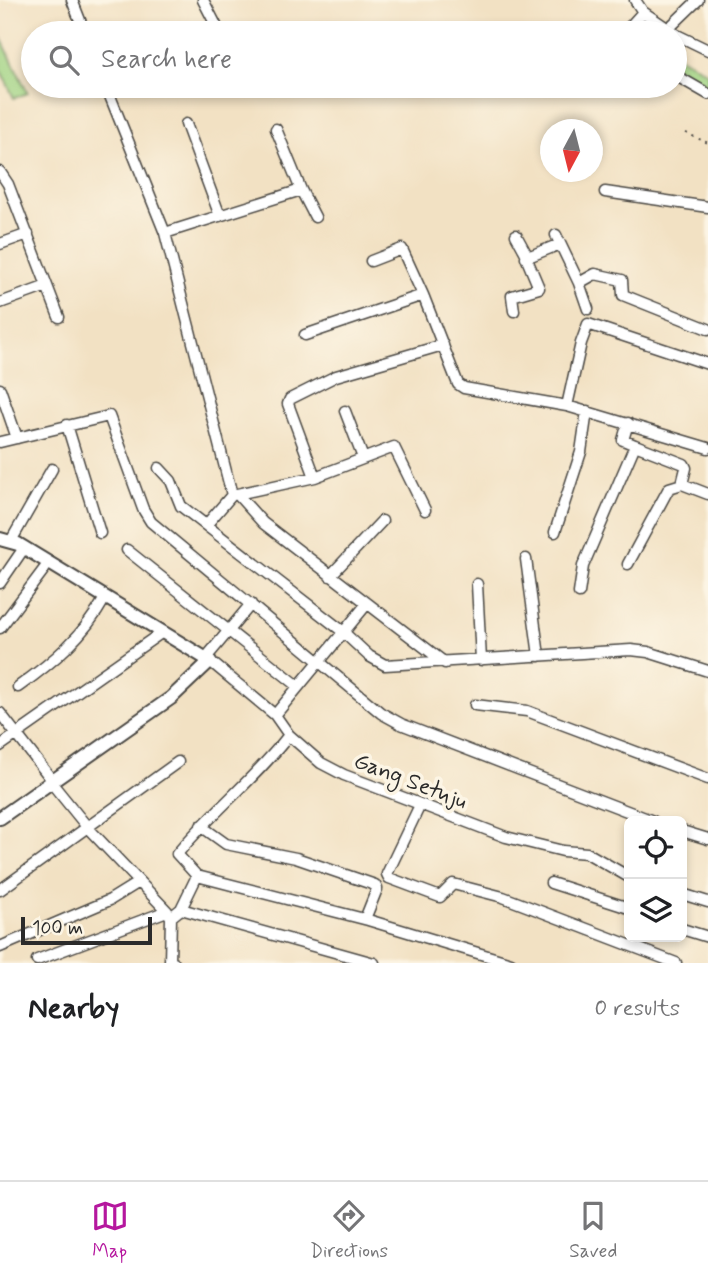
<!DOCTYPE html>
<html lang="en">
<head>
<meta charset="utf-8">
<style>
	:root { --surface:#fff; --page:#f2f2f2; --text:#202124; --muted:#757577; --line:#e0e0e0; --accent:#b5179e }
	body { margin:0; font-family:Mynerve,sans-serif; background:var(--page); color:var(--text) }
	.controls { position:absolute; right:21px; bottom:21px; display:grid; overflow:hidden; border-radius:10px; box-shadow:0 4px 10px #0003 }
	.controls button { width:63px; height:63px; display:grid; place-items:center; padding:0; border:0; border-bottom:2px solid var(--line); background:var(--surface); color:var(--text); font:35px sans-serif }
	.compass { position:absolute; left:540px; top:119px; width:63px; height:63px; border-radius:50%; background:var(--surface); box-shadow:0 4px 10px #0003; rotate:187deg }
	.scale { position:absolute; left:21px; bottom:18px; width:131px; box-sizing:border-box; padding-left:7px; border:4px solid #2b2b2b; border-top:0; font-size:19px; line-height:24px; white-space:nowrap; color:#2b2b2b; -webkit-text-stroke:5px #fcf5e5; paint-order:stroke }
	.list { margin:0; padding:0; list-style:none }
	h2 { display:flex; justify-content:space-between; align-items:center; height:91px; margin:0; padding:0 28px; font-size:30px }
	h2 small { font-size:23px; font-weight:400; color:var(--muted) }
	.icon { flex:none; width:38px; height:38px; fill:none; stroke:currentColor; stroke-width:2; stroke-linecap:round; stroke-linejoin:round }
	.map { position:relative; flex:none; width:708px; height:963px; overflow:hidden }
	.search { position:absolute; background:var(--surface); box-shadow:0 4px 10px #0003; left:21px; right:21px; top:21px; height:77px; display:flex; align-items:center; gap:18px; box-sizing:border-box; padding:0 24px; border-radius:38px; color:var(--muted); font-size:26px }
	.sheet { height:217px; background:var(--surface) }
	nav { display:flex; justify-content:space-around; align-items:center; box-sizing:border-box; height:98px; border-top:2px solid var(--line); background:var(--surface); font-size:19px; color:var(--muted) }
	nav a { display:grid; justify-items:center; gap:4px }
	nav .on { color:var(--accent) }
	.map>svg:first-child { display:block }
	.green { fill:#a0d383; stroke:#667f57; stroke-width:2 }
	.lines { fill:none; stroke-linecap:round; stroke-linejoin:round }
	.minor-casing { stroke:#494642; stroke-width:13 }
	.tertiary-casing { stroke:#494642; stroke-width:16 }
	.path { stroke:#494642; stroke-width:2; stroke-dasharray:2 5; stroke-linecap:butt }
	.minor { stroke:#fff; stroke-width:10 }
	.tertiary { stroke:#fff; stroke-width:12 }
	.labels { text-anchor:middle; stroke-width:7; stroke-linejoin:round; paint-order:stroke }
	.street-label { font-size:23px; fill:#2b2b2b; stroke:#fcf5e5 }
</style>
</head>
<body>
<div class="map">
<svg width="708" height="963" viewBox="0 0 708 963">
	<rect width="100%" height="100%" fill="#fcf5e5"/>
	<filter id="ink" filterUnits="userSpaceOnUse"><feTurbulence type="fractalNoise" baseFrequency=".0143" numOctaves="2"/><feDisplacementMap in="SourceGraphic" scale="14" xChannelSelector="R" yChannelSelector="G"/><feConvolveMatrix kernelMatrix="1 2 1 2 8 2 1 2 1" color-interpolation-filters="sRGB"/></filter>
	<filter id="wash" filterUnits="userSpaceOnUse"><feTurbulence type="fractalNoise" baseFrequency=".00686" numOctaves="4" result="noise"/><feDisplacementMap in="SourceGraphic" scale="28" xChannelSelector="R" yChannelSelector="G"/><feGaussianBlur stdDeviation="1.57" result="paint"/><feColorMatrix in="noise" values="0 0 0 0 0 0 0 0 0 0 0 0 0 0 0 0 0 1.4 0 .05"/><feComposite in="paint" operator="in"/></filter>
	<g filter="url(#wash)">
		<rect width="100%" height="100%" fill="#f2e1c3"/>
		<path class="green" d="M 0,36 L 28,93 L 14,98 L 0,69 Z
			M 675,54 L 708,73 L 708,91 L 675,72 Z"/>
	</g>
	<g filter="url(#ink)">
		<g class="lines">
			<defs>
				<path id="minor" d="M 72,0 L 85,33
					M 203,0 L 220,33
					M 635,0 L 643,12 L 674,33
					M 578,30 L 586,33
					M 667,30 L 698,0
					M 624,33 L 643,12
					M 675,34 L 708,50
					M 675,75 L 708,94
					M 106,86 L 165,233 L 232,495 L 237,494 L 263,523 L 445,663
					M 186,124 L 220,216
					M 276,129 L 301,190
					M 0,172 L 8,184 L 59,317
					M 605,192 L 708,207
					M 165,233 L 301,190 L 315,217
					M 516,235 L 528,257 L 560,244
					M 556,235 L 579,283
					M 0,244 L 28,234
					M 371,261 L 402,249 L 423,295
					M 0,303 L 47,286
					M 588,309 L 579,283 L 595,274 L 622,280 L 623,295 L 708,329
					M 514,311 L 512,296 L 539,288 L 526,257
					M 305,335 L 423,295 L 458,384 L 464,388 L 567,406 L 708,448
					M 0,389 L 17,438
					M 567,406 L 581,343 L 588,324 L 708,364
					M 345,411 L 363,458
					M 67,425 L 100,533
					M 0,442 L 109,416 L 143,509 L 151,522 L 381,713 L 401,724 L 653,821
					M 635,445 L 684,464 L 686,468 L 682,484 L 708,494
					M 159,468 L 171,481 L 181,506 L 341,630 L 369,656 L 385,665 L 631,650 L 648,652 L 708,671
					M 315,477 L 288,404 L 290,399 L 336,376 L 443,345
					M 237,494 L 315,477 L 394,447 L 425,510
					M 207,524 L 232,495
					M 555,532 L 581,452 L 587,411
					M 11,541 L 52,469
					M 127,550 L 297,685
					M 526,559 L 539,656
					M 628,564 L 669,488 L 682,484
					M 330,576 L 382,521
					M 0,583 L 24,548
					M 477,584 L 481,660
					M 579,593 L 583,566 L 635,445 L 623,440 L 628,423
					M 0,628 L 48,564
					M 205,659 L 251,604
					M 210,661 L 275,715 L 289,735 L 321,763 L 344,775 L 506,837 L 563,851 L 587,853 L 629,877
					M 18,687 C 53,662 84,636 105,598
					M 475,705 L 527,711 L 708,779
					M 0,713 L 52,780
					M 275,715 L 366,605
					M 289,735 C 255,779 212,812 177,854 L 197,876 L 368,920 L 511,963
					M 0,746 L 161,633
					M 50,781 L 88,828 L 167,911 L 171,917 L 170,962 L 174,963
					M 420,805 L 387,874 L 389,878 L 440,897 L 453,884 L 503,897 L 676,963
					M 201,826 L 226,844 L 296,858 L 375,885 L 377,889 L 365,919
					M 682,831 L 708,839
					M 551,883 L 629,908
					M 0,890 L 178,762
					M 682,894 L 708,902
					M 181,909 L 197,876
					M 171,917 L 181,909 L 374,963
					M 682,929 L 708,937
					M 0,947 L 110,900 L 139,882
					M 37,960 L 167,911"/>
				<path id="tertiary" d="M 0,539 L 18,544 L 210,661 L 171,698 L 0,818"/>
			</defs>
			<use href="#minor" class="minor-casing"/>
			<use href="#tertiary" class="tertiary-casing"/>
			<path class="path" d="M 686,133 L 708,143"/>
			<use href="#minor" class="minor"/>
			<use href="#tertiary" class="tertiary"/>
		</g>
	</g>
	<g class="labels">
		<g class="street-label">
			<text transform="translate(411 780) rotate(21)" y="8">Gang Setuju</text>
		</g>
	</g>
</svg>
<div class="controls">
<button><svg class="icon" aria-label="locate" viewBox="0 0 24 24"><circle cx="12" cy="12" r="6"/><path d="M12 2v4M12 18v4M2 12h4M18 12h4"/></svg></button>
<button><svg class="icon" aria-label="layers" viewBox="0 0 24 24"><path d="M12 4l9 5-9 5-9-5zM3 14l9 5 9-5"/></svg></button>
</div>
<svg class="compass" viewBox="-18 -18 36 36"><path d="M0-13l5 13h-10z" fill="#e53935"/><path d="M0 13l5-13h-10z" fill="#757577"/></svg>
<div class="scale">100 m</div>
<div class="search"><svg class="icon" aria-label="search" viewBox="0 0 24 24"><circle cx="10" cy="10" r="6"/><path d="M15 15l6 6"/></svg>Search here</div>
</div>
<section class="sheet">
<h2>Nearby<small>0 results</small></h2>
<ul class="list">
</ul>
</section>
<nav>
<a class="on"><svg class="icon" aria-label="map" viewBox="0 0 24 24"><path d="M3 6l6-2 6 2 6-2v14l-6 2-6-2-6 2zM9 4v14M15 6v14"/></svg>Map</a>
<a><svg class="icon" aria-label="directions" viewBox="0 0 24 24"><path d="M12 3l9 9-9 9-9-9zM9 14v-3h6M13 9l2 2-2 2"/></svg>Directions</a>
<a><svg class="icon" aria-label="saved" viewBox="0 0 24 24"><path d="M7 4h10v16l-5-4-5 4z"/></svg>Saved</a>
</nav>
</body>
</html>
